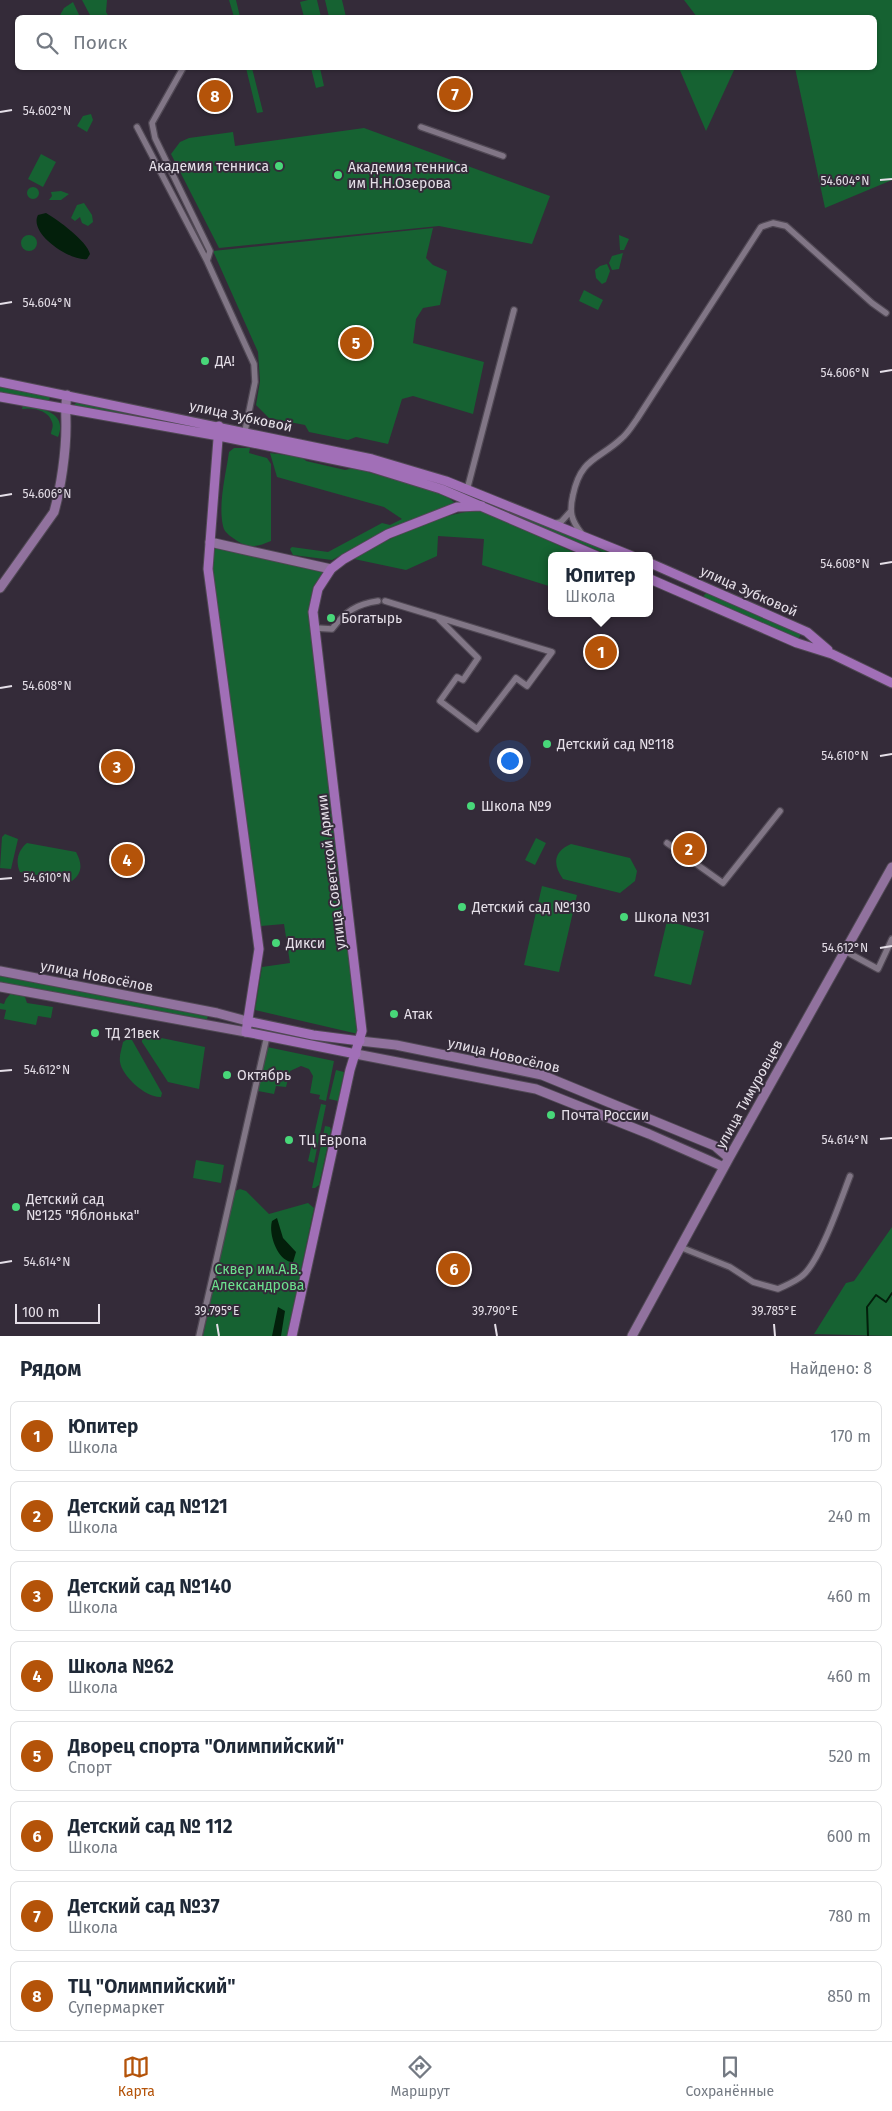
<!DOCTYPE html>
<html lang="ru">
<head>
<meta charset="utf-8">
<style>
	:root { --surface:#fff; --page:#f6f6f7; --text:#1f2937; --muted:#747a83; --line:#e0e1e3; --accent:#b45309 }
	body { margin:0; font-family:"Fira Sans",sans-serif; background:var(--page); color:var(--text) }
	.scale { position:absolute; left:15px; bottom:12px; width:85px; box-sizing:border-box; padding-left:5px; border:2px solid #e5dfe8; border-top:0; font-size:14px; line-height:18px; white-space:nowrap; color:#e5dfe8; -webkit-text-stroke:4px #342b39; paint-order:stroke }
	.you { position:absolute; left:509px; top:760px; width:18px; height:18px; margin:-12px; border:4px solid #fff; border-radius:50%; background:#1a73e8; box-shadow:0 0 0 8px #1a73e833 }
	.badge { display:grid; place-items:center; width:32px; height:32px; border-radius:50%; background:var(--accent); color:#fff; font-size:16px; font-weight:700 }
	.pin { position:absolute; translate:-50% -50%; border:2px solid #fff; box-shadow:0 1px 5px #0006 }
	.popup { position:absolute; left:548px; top:552px; width:105px; height:65px; box-sizing:border-box; display:grid; place-content:center; border-radius:8px; background:var(--surface); filter:drop-shadow(0 1px 4px #0005); font-size:16px; white-space:nowrap; color:var(--muted) }
	.popup b { font-size:19px; color:var(--text) }
	.popup::after { content:''; position:absolute; left:50%; top:100%; margin-left:-10px; border:10px solid transparent; border-top-color:var(--surface) }
	.list { margin:0; padding:0; list-style:none }
	h2 { display:flex; justify-content:space-between; align-items:center; height:65px; margin:0; padding:0 20px; font-size:21px }
	h2 small { font-size:16px; font-weight:400; color:var(--muted) }
	.list li { display:grid; grid-template-columns:32px 1fr auto; gap:15px; align-items:center; box-sizing:border-box; height:70px; margin:0 10px 10px; padding:0 10px; border:1px solid var(--line); border-radius:8px }
	.list b { display:block; font-size:19px; white-space:nowrap }
	.list p { margin:0; font-size:16px; white-space:nowrap; color:var(--muted) }
	.list em { font-size:16px; font-style:normal; color:var(--muted) }
	.icon { flex:none; width:28px; height:28px; fill:none; stroke:currentColor; stroke-width:2; stroke-linecap:round; stroke-linejoin:round }
	.map { position:relative; flex:none; width:892px; height:1336px; overflow:hidden }
	.search { position:absolute; background:var(--surface); box-shadow:0 1px 4px #0004; left:15px; right:15px; top:15px; height:55px; display:flex; align-items:center; gap:12px; box-sizing:border-box; padding:0 18px; border-radius:8px; color:var(--muted); font-size:19px }
	.sheet { height:705px; background:var(--surface) }
	nav { display:flex; justify-content:space-around; align-items:center; box-sizing:border-box; height:70px; border-top:1px solid var(--line); background:var(--surface); font-size:14px; color:var(--muted) }
	nav a { display:grid; justify-items:center; gap:2px }
	nav .on { color:var(--accent) }
	.map>svg:first-child { display:block }
	.green { fill:#166232 }
	.water { fill:#031f0b }
	.lines { fill:none; stroke-linecap:round; stroke-linejoin:round }
	.stream { stroke:#031f0b; stroke-width:2 }
	.street-casing { stroke:#504854; stroke-width:8 }
	.secondary-casing { stroke:#504854; stroke-width:11 }
	.primary-casing { stroke:#504854; stroke-width:11 }
	.street { stroke:#817686; stroke-width:5.5 }
	.secondary { stroke:#91729e; stroke-width:9 }
	.primary { stroke:#a16fb7; stroke-width:9 }
	.ticks { fill:none; stroke:#e5dfe8; stroke-width:2 }
	.poi-dot { fill:#48d779; stroke:#342b39; stroke-width:2 }
	.labels { text-anchor:middle; stroke-width:4; stroke-linejoin:round; paint-order:stroke }
	.poi-label { font-size:14px; fill:#e5dfe8; stroke:#342b39; text-anchor:start }
	.street-label { font-size:14px; fill:#e5dfe8; stroke:#342b39 }
	.park-label { font-size:14px; fill:#6ce18e; stroke:#342b39 }
	.ticks-label { font-size:12px; text-anchor:middle; fill:#e5dfe8; stroke:#342b39; stroke-width:4; stroke-linejoin:round; paint-order:stroke }
</style>
</head>
<body>
<div class="map">
<svg width="892" height="1336" viewBox="0 0 892 1336">
	<rect width="100%" height="100%" fill="#342b39"/>
	<path class="green" d="M 82,0 L 107,0 L 106,12 L 109,17 L 91,17 Z
		M 229,0 L 236,0 L 240,17 L 234,17 Z
		M 308,0 L 317,0 L 321,17 L 304,17 L 300,2 Z
		M 325,0 L 342,0 L 346,17 L 329,17 Z
		M 684,0 L 892,0 L 892,180 L 825,208 L 795,68 L 874,68 L 874,18 L 697,17 Z
		M 73,2 L 80,17 L 59,17 L 64,8 Z
		M 246,68 L 252,68 L 263,112 L 257,113 Z
		M 311,68 L 320,68 L 324,86 L 316,88 Z
		M 679,68 L 735,68 L 706,131 Z
		M 91,114 L 93,120 L 87,132 L 77,126 L 83,116 Z
		M 364,128 L 550,196 L 532,244 L 439,226 L 219,248 L 171,154 L 180,142 L 189,138 L 233,132 L 235,146 Z
		M 41,154 L 56,162 L 43,187 L 28,179 Z
		M27 193a6 6 0 1 1 12 0a6 6 0 1 1-12 0Z
		M 61,191 L 69,194 L 61,200 L 49,200 L 52,196 L 51,192 Z
		M 84,203 L 92,215 L 93,222 L 88,226 L 82,223 L 80,217 L 75,221 L 71,218 L 77,205 Z
		M 433,228 L 426,258 L 433,265 L 447,271 L 440,305 L 423,308 L 416,319 L 413,343 L 484,362 L 473,414 L 413,396 L 402,399 L 388,444 L 356,437 L 348,440 L 309,432 L 305,425 L 269,418 L 256,405 L 260,381 L 258,352 L 213,251 Z
		M21 243a8 8 0 1 1 16 0a8 8 0 1 1-16 0Z
		M 619,235 L 629,239 L 624,250 L 620,250 Z
		M 623,253 L 619,269 L 612,270 L 609,263 L 612,256 Z
		M 607,264 L 610,271 L 606,282 L 602,284 L 596,278 L 595,270 L 600,266 Z
		M 584,290 L 603,300 L 598,310 L 579,301 Z
		M 0,384 L 50,396 L 49,401 L 0,394 Z
		M 77,402 L 197,426 L 197,428 L 75,407 L 74,405 Z
		M 23,405 C 41,408 68,412 58,437 L 51,434 C 51,430 54,427 52,422 C 49,410 31,407 22,409 Z
		M 234,448 L 250,448 L 249,453 L 267,458 L 271,464 L 271,541 C 259,546 251,549 239,542 C 233,538 224,533 223,526 C 218,503 226,474 229,452 Z
		M 270,453 L 302,457 L 306,461 L 345,470 L 354,468 L 444,494 L 455,503 L 386,530 L 332,560 L 293,555 L 290,549 L 292,547 L 328,552 L 382,523 L 390,525 L 402,519 L 384,507 L 277,477 Z
		M 486,501 L 604,548 L 607,554 L 482,503 Z
		M 481,510 L 582,556 L 552,556 L 552,587 L 482,565 L 484,539 L 438,536 L 437,556 L 406,570 L 354,559 C 393,536 436,514 481,510 Z
		M 214,548 L 324,571 L 313,587 L 308,612 L 359,1030 L 358,1034 L 255,1010 L 262,967 L 290,963 L 284,924 L 261,926 L 211,566 Z
		M 708,592 L 798,632 L 801,634 L 799,638 L 794,638 L 705,600 L 704,595 Z
		M 5,834 L 18,839 L 11,869 L 0,868 L 2,837 Z
		M 536,838 L 546,843 L 535,865 L 525,860 Z
		M 27,843 L 76,852 C 82,863 83,873 72,881 L 20,872 C 15,862 18,850 27,843 Z
		M 571,844 L 630,858 L 637,871 L 635,881 L 620,893 L 563,879 C 552,864 554,851 571,844 Z
		M 542,886 L 577,895 L 559,972 L 524,965 Z
		M 667,921 L 704,931 L 691,985 L 654,976 Z
		M 0,976 L 208,1016 L 206,1022 L 0,984 Z
		M 12,992 L 24,994 L 27,1003 L 53,1007 L 51,1018 L 38,1016 L 36,1025 L 4,1019 L 6,1010 L 0,1009 L 0,1003 L 4,1004 L 6,999 Z
		M 147,1035 L 205,1047 L 199,1089 L 168,1082 L 142,1042 L 142,1037 Z
		M 126,1040 L 132,1040 L 162,1093 L 161,1097 C 146,1098 122,1076 120,1062 C 119,1055 122,1048 123,1042 Z
		M 267,1047 L 334,1061 L 326,1101 L 319,1099 L 320,1095 L 310,1093 L 313,1076 L 309,1069 L 301,1066 L 290,1071 L 286,1087 L 276,1086 L 274,1094 L 258,1091 Z
		M 336,1070 L 344,1072 L 338,1101 L 329,1099 Z
		M 321,1104 L 326,1105 L 314,1163 L 308,1161 Z
		M 325,1126 L 330,1127 L 331,1130 L 319,1185 L 315,1188 L 312,1188 Z
		M 196,1160 L 224,1165 L 221,1183 L 193,1178 Z
		M 240,1189 L 246,1191 L 269,1214 L 308,1203 L 314,1208 L 287,1336 L 203,1336 L 235,1191 Z
		M 892,1227 L 892,1336 L 814,1334 L 846,1283 L 854,1281 Z"/>
	<path class="water" d="M 46,213 C 58,220 87,241 90,254 L 87,259 C 72,262 28,234 38,215 Z
		M 277,1218 L 283,1238 L 296,1252 L 293,1262 C 278,1262 268,1234 272,1221 Z
		M 278,1307 L 285,1311 L 281,1336 L 272,1336 Z"/>
	<g class="lines">
		<path class="stream" d="M 868,1336 L 867,1307 L 876,1295 L 886,1302 L 892,1293"/>
		<defs>
			<path id="street" d="M 183,68 L 152,123 L 155,138 L 210,251 L 207,261
				M 137,127 L 207,261 L 254,364 L 255,382 L 245,431
				M 421,127 L 503,156
				M 467,490 L 514,310
				M 553,524 L 561,522 L 570,512
				M 582,534 C 571,520 569,512 573,495 C 581,457 599,460 622,438 C 628,433 632,426 637,419 L 761,227 L 773,223 L 786,226 L 872,303 L 886,313
				M 385,601 L 552,652 L 527,686 L 516,678 L 477,729 L 440,701 L 457,677 L 463,680 L 478,658 L 439,619
				M 315,628 L 332,629 C 345,612 356,604 378,601
				M 667,843 L 723,883 L 780,811
				M 845,951 L 878,969 L 892,939
				M 680,1247 L 730,1267 L 753,1282 L 778,1289 C 786,1285 795,1282 802,1276 C 820,1262 841,1199 850,1176
				M 199,1336 L 267,1036"/>
			<path id="secondary" d="M 210,542 L 331,569
				M 0,588 L 54,512 C 61,487 66,452 66,426 C 66,415 65,406 67,395
				M 0,971 L 217,1013 L 247,1021
				M 0,987 L 246,1032
				M 360,1041 L 396,1045 L 542,1075 L 715,1146 L 729,1158
				M 356,1054 L 536,1089 L 649,1134 L 724,1167
				M 632,1336 L 729,1158 L 892,867"/>
			<path id="primary" d="M 0,382 L 372,459 L 446,481 L 632,556
				M 0,397 L 219,436 L 370,467 L 441,489 L 597,556
				M 219,426 L 208,569 L 259,949 L 246,1032 L 356,1054
				M 650,563 L 807,632 L 828,650
				M 650,579 L 797,643 L 832,654 L 892,683
				M 247,1021 L 313,1035 L 360,1041
				M 292,1336 L 350,1070 L 362,1031 L 313,612 L 318,589 L 331,569 L 344,559 L 388,534 L 457,507 L 482,506"/>
		</defs>
		<use href="#street" class="street-casing"/>
		<use href="#secondary" class="secondary-casing"/>
		<use href="#primary" class="primary-casing"/>
		<use href="#street" class="street"/>
		<use href="#secondary" class="secondary"/>
		<use href="#primary" class="primary"/>
	</g>
	<path class="ticks" d="M 0,112 L 12,110M 880,180 L 892,179M 0,304 L 12,302M 880,372 L 892,370M 0,496 L 12,494M 880,564 L 892,562M 0,688 L 12,686M 880,756 L 892,754M 0,879 L 12,878M 880,948 L 892,946M 0,1071 L 12,1070M 880,1139 L 892,1138M 0,1263 L 12,1261M 217,1324 L 219,1336M 495,1324 L 497,1336M 774,1324 L 775,1336"/>
	<g class="poi-dot">
		<circle cx="279" cy="166" r="5"/>
		<circle cx="338" cy="175" r="5"/>
		<circle cx="205" cy="361" r="5"/>
		<circle cx="331" cy="618" r="5"/>
		<circle cx="547" cy="744" r="5"/>
		<circle cx="471" cy="806" r="5"/>
		<circle cx="462" cy="907" r="5"/>
		<circle cx="624" cy="917" r="5"/>
		<circle cx="276" cy="943" r="5"/>
		<circle cx="394" cy="1014" r="5"/>
		<circle cx="95" cy="1033" r="5"/>
		<circle cx="227" cy="1075" r="5"/>
		<circle cx="551" cy="1115" r="5"/>
		<circle cx="289" cy="1140" r="5"/>
		<circle cx="16" cy="1207" r="5"/>
	</g>
	<g class="labels">
		<g class="poi-label">
			<text x="269" y="171" text-anchor="end">Академия тенниса</text>
			<text x="348" y="172">Академия тенниса<tspan x="348" dy="16">им Н.Н.Озерова</tspan></text>
			<text x="215" y="366">ДА!</text>
			<text x="341" y="623">Богатырь</text>
			<text x="557" y="749">Детский сад №118</text>
			<text x="481" y="811">Школа №9</text>
			<text x="472" y="912">Детский сад №130</text>
			<text x="634" y="922">Школа №31</text>
			<text x="286" y="948">Дикси</text>
			<text x="404" y="1019">Атак</text>
			<text x="105" y="1038">ТД 21век</text>
			<text x="237" y="1080">Октябрь</text>
			<text x="561" y="1120">Почта России</text>
			<text x="299" y="1145">ТЦ Европа</text>
			<text x="26" y="1204">Детский сад<tspan x="26" dy="16">№125 "Яблонька"</tspan></text>
		</g>
		<g class="street-label">
			<text transform="translate(241 416) rotate(12)" y="5">улица Зубковой</text>
			<text transform="translate(749 591) rotate(24)" y="5">улица Зубковой</text>
			<text transform="translate(331 872) rotate(-97)" y="5">улица Советской Армии</text>
			<text transform="translate(97 976) rotate(11)" y="5">улица Новосёлов</text>
			<text transform="translate(504 1055) rotate(13)" y="5">улица Новосёлов</text>
			<text transform="translate(749 1094) rotate(-61)" y="5">улица Тимуровцев</text>
		</g>
		<g class="park-label">
			<text x="258" y="1274">Сквер им.А.В.<tspan x="258" dy="16">Александрова</tspan></text>
		</g>
	</g>
	<g class="ticks-label">
		<text x="47" y="115">54.602°N</text>
		<text x="845" y="185">54.604°N</text>
		<text x="47" y="307">54.604°N</text>
		<text x="845" y="377">54.606°N</text>
		<text x="47" y="498">54.606°N</text>
		<text x="845" y="568">54.608°N</text>
		<text x="47" y="690">54.608°N</text>
		<text x="845" y="760">54.610°N</text>
		<text x="47" y="882">54.610°N</text>
		<text x="845" y="952">54.612°N</text>
		<text x="47" y="1074">54.612°N</text>
		<text x="845" y="1144">54.614°N</text>
		<text x="47" y="1266">54.614°N</text>
		<text x="217" y="1315">39.795°E</text>
		<text x="495" y="1315">39.790°E</text>
		<text x="774" y="1315">39.785°E</text>
	</g>
</svg>
<div class="scale">100 m</div>
<div class="you"></div>
<div class="pin badge" style="left:601px;top:652px">1</div>
<div class="popup"><b>Юпитер</b>Школа</div>
<div class="pin badge" style="left:689px;top:849px">2</div>
<div class="pin badge" style="left:117px;top:767px">3</div>
<div class="pin badge" style="left:127px;top:860px">4</div>
<div class="pin badge" style="left:356px;top:343px">5</div>
<div class="pin badge" style="left:454px;top:1269px">6</div>
<div class="pin badge" style="left:455px;top:94px">7</div>
<div class="pin badge" style="left:215px;top:96px">8</div>
<div class="search"><svg class="icon" aria-label="search" viewBox="0 0 24 24"><circle cx="10" cy="10" r="6"/><path d="M15 15l6 6"/></svg>Поиск</div>
</div>
<section class="sheet">
<h2>Рядом<small>Найдено: 8</small></h2>
<ul class="list">
<li><span class="badge">1</span><div><b>Юпитер</b><p>Школа</p></div><em>170 m</em></li>
<li><span class="badge">2</span><div><b>Детский сад №121</b><p>Школа</p></div><em>240 m</em></li>
<li><span class="badge">3</span><div><b>Детский сад №140</b><p>Школа</p></div><em>460 m</em></li>
<li><span class="badge">4</span><div><b>Школа №62</b><p>Школа</p></div><em>460 m</em></li>
<li><span class="badge">5</span><div><b>Дворец спорта &quot;Олимпийский&quot;</b><p>Спорт</p></div><em>520 m</em></li>
<li><span class="badge">6</span><div><b>Детский сад № 112</b><p>Школа</p></div><em>600 m</em></li>
<li><span class="badge">7</span><div><b>Детский сад №37</b><p>Школа</p></div><em>780 m</em></li>
<li><span class="badge">8</span><div><b>ТЦ &quot;Олимпийский&quot;</b><p>Супермаркет</p></div><em>850 m</em></li>
</ul>
</section>
<nav>
<a class="on"><svg class="icon" aria-label="map" viewBox="0 0 24 24"><path d="M3 6l6-2 6 2 6-2v14l-6 2-6-2-6 2zM9 4v14M15 6v14"/></svg>Карта</a>
<a><svg class="icon" aria-label="directions" viewBox="0 0 24 24"><path d="M12 3l9 9-9 9-9-9zM9 14v-3h6M13 9l2 2-2 2"/></svg>Маршрут</a>
<a><svg class="icon" aria-label="saved" viewBox="0 0 24 24"><path d="M7 4h10v16l-5-4-5 4z"/></svg>Сохранённые</a>
</nav>
</body>
</html>
